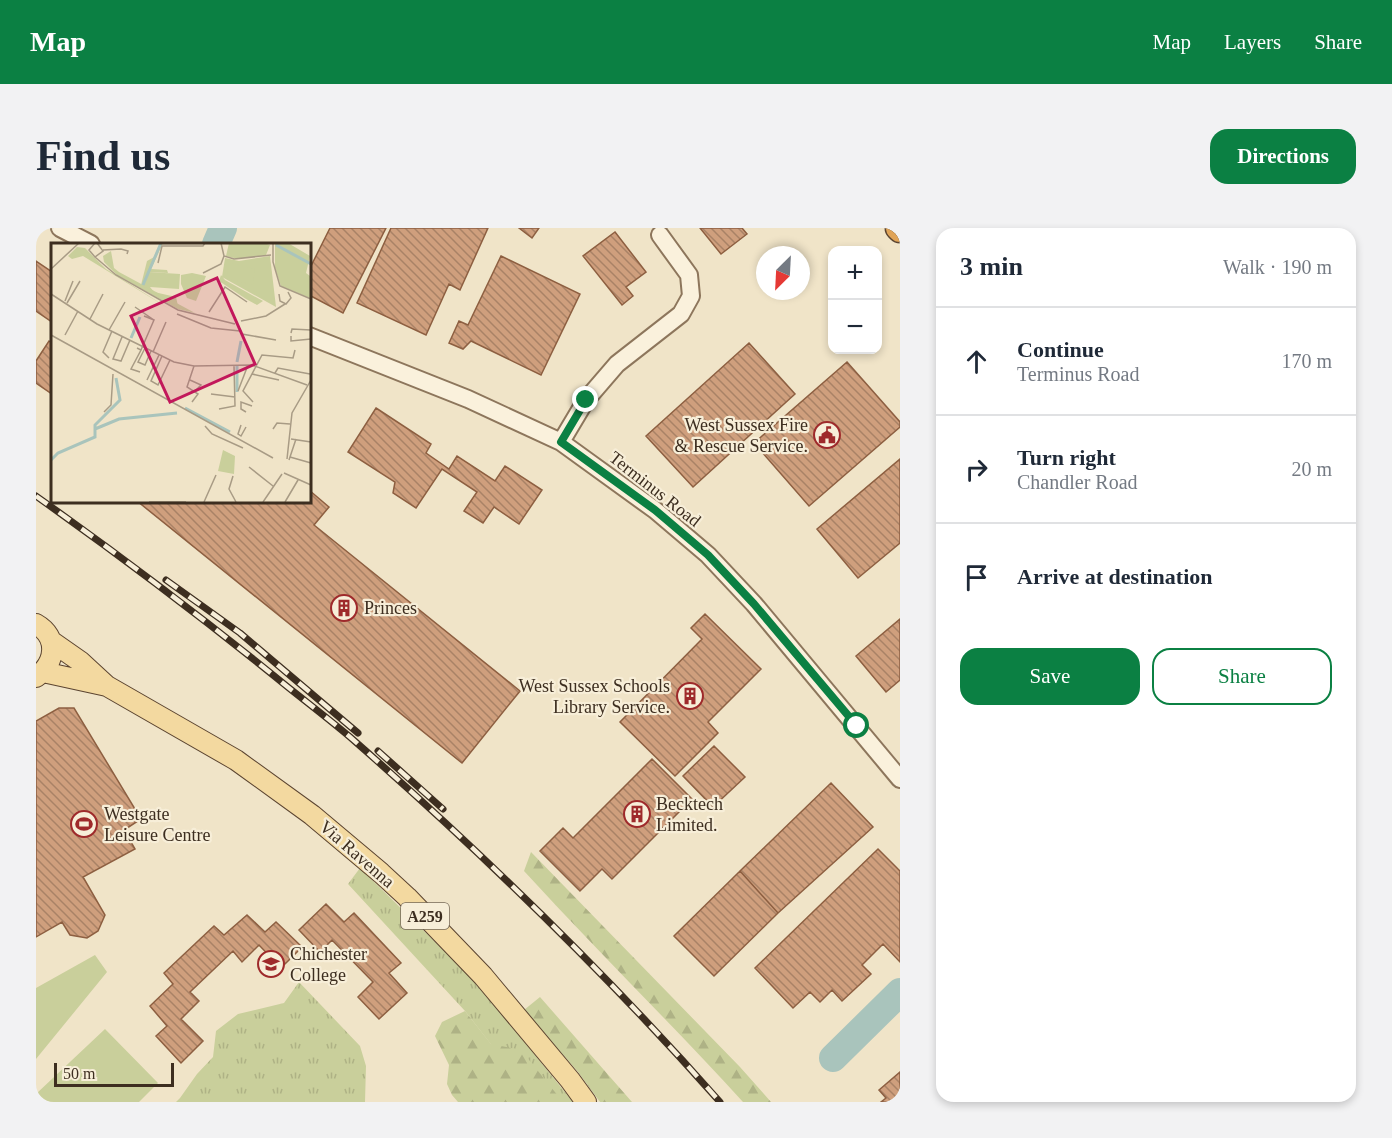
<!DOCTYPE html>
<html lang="en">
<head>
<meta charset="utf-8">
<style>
	:root { --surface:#fff; --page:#f2f2f3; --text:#1f2937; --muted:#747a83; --line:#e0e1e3; --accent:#0b8043 }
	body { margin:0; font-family:Georgia,serif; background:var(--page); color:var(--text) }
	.controls { position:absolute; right:18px; top:18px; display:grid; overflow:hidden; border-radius:12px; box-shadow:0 3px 9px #0003 }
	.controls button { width:54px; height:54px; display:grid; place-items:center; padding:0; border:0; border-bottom:2px solid var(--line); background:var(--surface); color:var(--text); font:30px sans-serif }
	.compass { position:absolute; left:720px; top:18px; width:54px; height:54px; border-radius:50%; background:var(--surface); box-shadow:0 3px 9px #0003; rotate:204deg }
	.scale { position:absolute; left:18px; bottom:15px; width:120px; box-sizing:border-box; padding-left:6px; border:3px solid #3d2e20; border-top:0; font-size:16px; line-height:21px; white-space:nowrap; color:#3d2e20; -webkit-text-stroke:4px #f7eed8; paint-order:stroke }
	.stop { position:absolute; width:18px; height:18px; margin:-14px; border:4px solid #0b8043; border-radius:50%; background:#fff }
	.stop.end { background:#0b8043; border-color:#fff; box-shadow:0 2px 6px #0008 }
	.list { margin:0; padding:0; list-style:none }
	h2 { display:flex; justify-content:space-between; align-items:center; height:78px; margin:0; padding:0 24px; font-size:26px }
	h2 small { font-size:20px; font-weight:400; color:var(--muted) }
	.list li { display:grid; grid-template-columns:39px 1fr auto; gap:18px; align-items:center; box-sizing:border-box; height:108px; padding:0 24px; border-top:2px solid var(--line) }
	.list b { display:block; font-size:22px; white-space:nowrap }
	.list p { margin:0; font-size:20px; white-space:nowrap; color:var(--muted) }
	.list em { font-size:20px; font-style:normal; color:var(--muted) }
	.actions { display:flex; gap:12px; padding:18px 24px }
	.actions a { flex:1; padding:14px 0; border:2px solid var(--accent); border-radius:18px; text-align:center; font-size:21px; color:var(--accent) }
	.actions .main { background:var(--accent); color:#fff }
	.icon { flex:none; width:33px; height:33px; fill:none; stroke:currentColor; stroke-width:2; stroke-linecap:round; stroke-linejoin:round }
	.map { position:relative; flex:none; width:864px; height:874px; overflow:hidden; border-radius:18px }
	header { display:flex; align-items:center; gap:36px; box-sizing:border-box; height:84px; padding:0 30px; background:var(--accent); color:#fff }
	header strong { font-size:28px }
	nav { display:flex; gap:33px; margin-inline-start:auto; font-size:21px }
	.intro { display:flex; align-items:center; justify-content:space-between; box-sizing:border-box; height:144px; padding:0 36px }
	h1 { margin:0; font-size:42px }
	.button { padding:15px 27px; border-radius:18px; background:var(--accent); color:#fff; font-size:21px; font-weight:700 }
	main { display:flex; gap:36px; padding:0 36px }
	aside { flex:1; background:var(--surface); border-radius:18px; box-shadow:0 3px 9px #0003 }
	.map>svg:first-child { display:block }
	.grass { fill:url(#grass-tufts) }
	.forest { fill:url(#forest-firs) }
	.garden { fill:#c9cf9b }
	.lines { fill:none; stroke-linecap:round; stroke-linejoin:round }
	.river { stroke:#a9c4bc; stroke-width:28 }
	.building { fill:url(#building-back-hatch); stroke:#8d5f41; stroke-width:1.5 }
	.minor-casing { stroke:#8d765c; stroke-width:20 }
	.major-casing { stroke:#5b4430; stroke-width:22 }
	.highway-casing { stroke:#5b4430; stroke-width:27 }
	.minor { stroke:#faf1dc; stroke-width:16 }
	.major { stroke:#f3d9a0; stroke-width:20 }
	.highway { stroke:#e0a458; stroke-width:24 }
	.rail-casing { stroke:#3d2e20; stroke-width:7 }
	.rail { stroke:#f7eed8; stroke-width:4.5; stroke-dasharray:14; stroke-linecap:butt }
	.route { stroke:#0b8043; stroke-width:8 }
	.labels { text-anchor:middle; stroke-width:4.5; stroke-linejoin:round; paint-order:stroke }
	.shield { fill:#f7eed8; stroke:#756857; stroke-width:1.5 }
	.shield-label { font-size:16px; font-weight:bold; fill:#3d2e20 }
	.poi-label { font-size:18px; fill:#3d2e20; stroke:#f7eed8; text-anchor:start }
	.street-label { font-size:18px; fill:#3d2e20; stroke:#f7eed8 }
	.inset-river { fill:none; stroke:#a9c4bc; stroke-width:3 }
	.inset-road { fill:none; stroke:#a89b85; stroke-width:1.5 }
	.view { fill:#c2185b; fill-opacity:0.15; stroke:#c2185b; stroke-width:3 }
	.inset-edge { fill:none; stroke:#3d2e20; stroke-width:3 }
</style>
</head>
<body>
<header>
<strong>Map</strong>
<nav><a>Map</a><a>Layers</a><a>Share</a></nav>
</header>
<div class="intro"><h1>Find us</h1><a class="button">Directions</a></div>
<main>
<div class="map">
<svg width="864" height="874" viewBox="0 0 864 874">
	<defs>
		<pattern id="grass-tufts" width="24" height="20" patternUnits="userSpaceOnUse" patternTransform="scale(1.5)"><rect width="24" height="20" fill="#c9cf9b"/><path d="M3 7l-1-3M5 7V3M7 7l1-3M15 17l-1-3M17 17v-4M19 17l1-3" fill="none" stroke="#aeb285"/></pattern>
		<pattern id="forest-firs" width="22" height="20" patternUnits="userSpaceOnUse" patternTransform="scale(1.5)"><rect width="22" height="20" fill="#c9cf9b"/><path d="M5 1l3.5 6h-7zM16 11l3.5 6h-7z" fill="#aeb285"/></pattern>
		<pattern id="building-back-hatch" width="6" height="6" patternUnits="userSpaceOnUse" patternTransform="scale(1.5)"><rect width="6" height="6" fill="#cf9f7d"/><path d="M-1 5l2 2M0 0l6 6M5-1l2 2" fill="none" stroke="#a98266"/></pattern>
	</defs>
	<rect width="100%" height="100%" fill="#f0e4c8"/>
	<path class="grass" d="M 324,640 L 440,754 L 537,874 L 500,874 L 429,783 L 312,656 Z
		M 263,754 L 324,818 L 330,838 L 329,874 L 140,874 L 144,870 L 161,846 L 177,829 L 180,803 L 202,786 L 248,775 Z"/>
	<path class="forest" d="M 495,624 L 704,839 L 735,874 L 707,874 C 636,796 559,721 488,643 Z
		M 504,769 L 596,874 L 564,874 L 542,844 L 488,782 Z
		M 429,783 L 455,816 L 485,822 L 527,874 L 422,874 L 416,867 L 411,856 L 413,837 L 399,808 L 406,794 Z"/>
	<path class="garden" d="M 59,727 L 71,744 L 0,831 L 0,760 Z
		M 69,801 L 122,855 L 103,874 L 0,874 L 0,866 Z"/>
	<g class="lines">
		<path class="river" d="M 180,16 L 187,0
			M 797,830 L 864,764"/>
	</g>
	<path class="building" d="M 294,0 L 350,0 L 307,85 L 273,67 L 273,42 Z
		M 355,0 L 452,0 L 424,62 L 413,56 L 390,107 L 321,75 Z
		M 483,0 L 503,0 L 496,10 Z
		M 664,0 L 706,0 L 711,6 L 685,26 Z
		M 579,4 L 610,44 L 590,59 L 597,68 L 586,77 L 547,28 Z
		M 465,28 L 544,66 L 505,147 L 435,113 L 427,121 L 413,115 L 423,93 L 432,97 Z
		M 0,33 L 16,44 L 16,94 L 0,83 Z
		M 13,113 L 16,115 L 16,166 L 0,155 L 0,133 Z
		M 713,115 L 759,166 L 657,259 L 610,208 Z
		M 811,134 L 864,194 L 864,199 L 773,278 L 718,215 Z
		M 340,180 L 395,216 L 390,225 L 413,241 L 421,228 L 459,253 L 469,238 L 506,262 L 483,296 L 458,279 L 447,295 L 428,283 L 441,264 L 406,241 L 380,280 L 357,265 L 359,254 L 312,224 Z
		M 864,231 L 864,315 L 822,350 L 781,301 Z
		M 273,262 L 293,279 L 278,297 L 484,463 L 426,535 L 101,273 L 273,273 Z
		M 669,386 L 725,441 L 672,494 L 682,505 L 639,548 L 584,494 L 666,411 L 655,400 Z
		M 864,391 L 864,452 L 850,464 L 820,428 Z
		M 23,480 L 38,480 L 105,591 L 88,602 L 99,621 L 47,649 L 69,687 L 62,703 L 51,710 L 34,707 L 26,694 L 0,709 L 0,493 Z
		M 678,518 L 709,549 L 677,579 L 647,548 Z
		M 616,531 L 656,571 L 576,651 L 566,641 L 544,663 L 504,623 L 527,600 L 537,610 Z
		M 795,555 L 837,599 L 742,685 L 704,643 Z
		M 842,621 L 864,643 L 864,734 L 847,716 L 826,737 L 835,746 L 806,773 L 796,762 L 784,774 L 774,764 L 757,780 L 719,740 Z
		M 704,643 L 742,685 L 678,748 L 638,708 Z
		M 290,676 L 308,694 L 318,685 L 365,735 L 353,745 L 371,765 L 343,791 L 322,769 L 337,754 L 296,712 L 284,724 L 263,702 Z
		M 211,687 L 229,704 L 240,694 L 266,719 L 245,740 L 223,717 L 206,734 L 197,723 L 154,764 L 163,773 L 145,791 L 167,813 L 145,835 L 120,808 L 131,798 L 114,778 L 137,756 L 128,745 L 178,698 L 188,707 Z
		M 864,844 L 864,874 L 845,874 L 850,870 L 843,862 Z"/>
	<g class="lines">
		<defs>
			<path id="minor" d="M 24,0 L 55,16
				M 273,108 L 432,171 L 525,214 L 619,282 L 672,327 L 718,376 L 864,551
				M 525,214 L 550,172 L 581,136 L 645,86 L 655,68 L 653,47 L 624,7"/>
			<path id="major" d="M 0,396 C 23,409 20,435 0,449
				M 15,413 L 45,434 L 71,458 L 200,532 L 276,587 L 345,645 L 371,669 L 447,748 L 534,852 L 550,874
				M 7,444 L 71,458"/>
			<path id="highway" d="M 862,0 L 864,2"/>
		</defs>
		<use href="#minor" class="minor-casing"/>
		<use href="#major" class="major-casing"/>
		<use href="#highway" class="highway-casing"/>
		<use href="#minor" class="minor"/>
		<use href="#major" class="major"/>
		<use href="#highway" class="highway"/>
		<defs>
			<path id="rail" d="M 0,268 C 86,329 171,393 253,460 C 273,476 294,492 314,509 C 444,623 569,744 684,874
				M 130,352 L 204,405 L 322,505
				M 342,523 L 407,581"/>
		</defs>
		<use href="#rail" class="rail-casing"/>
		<use href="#rail" class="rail"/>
	</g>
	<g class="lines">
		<path class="route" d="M 550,172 L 525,214 L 619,282 L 672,327 L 718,376 L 821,498"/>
	</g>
	<defs>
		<symbol id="civic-ring" viewBox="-11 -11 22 22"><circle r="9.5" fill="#f7eed8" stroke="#9e2a2b" stroke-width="1.5"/><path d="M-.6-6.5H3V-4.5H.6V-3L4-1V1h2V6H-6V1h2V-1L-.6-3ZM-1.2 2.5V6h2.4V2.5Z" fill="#9e2a2b"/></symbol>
		<symbol id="building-ring" viewBox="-11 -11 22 22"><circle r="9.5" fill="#f7eed8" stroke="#9e2a2b" stroke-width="1.5"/><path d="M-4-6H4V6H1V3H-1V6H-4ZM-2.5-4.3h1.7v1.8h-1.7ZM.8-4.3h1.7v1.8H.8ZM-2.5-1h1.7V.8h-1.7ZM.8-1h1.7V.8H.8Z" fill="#9e2a2b"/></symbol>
		<symbol id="stadium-ring" viewBox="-11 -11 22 22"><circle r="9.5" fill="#f7eed8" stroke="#9e2a2b" stroke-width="1.5"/><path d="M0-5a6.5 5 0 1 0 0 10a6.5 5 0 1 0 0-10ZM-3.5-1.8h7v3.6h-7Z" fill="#9e2a2b"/></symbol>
		<symbol id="university-ring" viewBox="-11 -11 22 22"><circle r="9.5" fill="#f7eed8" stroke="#9e2a2b" stroke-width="1.5"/><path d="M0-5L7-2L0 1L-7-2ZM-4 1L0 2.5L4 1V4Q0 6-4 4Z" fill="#9e2a2b"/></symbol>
	</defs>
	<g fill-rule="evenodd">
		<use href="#civic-ring" x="776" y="192" width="30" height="30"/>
		<use href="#building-ring" x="293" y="365" width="30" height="30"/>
		<use href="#building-ring" x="639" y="453" width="30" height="30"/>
		<use href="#building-ring" x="586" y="571" width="30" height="30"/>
		<use href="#stadium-ring" x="33" y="581" width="30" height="30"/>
		<use href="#university-ring" x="220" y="721" width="30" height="30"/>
	</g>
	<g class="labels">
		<rect class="shield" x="365" y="675" width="48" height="26" rx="4.5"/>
		<g class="shield-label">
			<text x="389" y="694">A259</text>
		</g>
		<g class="poi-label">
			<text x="772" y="203" text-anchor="end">West Sussex Fire<tspan x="772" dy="21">&amp; Rescue Service.</tspan></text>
			<text x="328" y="386">Princes</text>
			<text x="634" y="464" text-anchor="end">West Sussex Schools<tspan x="634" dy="21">Library Service.</tspan></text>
			<text x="620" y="582">Becktech<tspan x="620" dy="21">Limited.</tspan></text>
			<text x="68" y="592">Westgate<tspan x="68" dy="21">Leisure Centre</tspan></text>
			<text x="254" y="732">Chichester<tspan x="254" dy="21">College</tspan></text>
		</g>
		<g class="street-label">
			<text transform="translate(619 261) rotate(38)" y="6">Terminus Road</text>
			<text transform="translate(321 626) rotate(41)" y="6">Via Ravenna</text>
		</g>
	</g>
	<g transform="translate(15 15)">
		<rect width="260" height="260" fill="#f0e4c8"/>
		<path d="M 178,0 L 213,0 L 219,2 L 215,12 L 187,16 L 175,13 ZM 224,0 L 237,0 L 259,13 L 255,30 L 259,33 L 259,55 L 230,43 L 224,25 ZM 60,8 L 63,25 L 68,29 L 144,70 L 127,66 L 66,32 L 53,19 L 52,13 ZM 219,13 L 225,64 L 171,34 L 174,15 L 188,18 ZM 141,30 L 155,33 L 145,58 L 136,55 L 130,41 L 130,32 ZM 172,207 L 184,213 L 183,231 L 167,228 Z" fill="#c9cf9b"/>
		<path d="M 109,0 L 112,0 L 100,26 L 116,27 L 117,30 L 98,29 L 99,44 L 103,49 L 125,54 L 127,63 L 90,42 L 96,18 L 105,13 ZM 26,4 L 34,5 L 55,26 L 120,67 L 32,13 L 21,16 L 17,13 ZM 170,32 L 174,37 L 212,58 L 206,62 L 195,56 L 168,38 Z" fill="#c9cf9b"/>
		<path d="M 179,20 L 204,26 L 202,42 L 175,35 ZM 98,29 L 129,31 L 128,46 L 99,44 L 95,41 Z" fill="#c9cf9b"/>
		<path class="inset-river" d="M 225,2 L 260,21M 92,42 L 110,0M 80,95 L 89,74M 186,119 L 190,98M 186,123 L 186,149M 134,165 L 179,189M 44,186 L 68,176 L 126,170M 0,217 L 7,210 L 44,194 L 44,182 L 69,157 L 65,135"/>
		<path class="inset-road" d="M 44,0 L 38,7 L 44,14 L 52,8 L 46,0M 170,0 L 173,13 L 183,16 L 220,12M 222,0 L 222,19 L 229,43 L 260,56M 52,7 L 70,6 L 77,8 L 76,11M 44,14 L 65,32 L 127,67 L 184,81M 107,20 L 111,3 L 152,3 L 154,0M 0,26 L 28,0M 152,30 L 170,21 L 173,13M 0,51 L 46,81 L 123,119 L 143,123 L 201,122 L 256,142M 228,51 L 229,58 L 235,61 L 240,55 L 237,49M 14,58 L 22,38M 16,60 L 29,38M 84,64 L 103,77M 158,69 L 174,44 L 196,59M 126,71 L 160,85 L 189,88M 39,76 L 52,51M 190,78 L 215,73 L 234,61M 187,82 L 191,91 L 225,97M 58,87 L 74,59M 240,90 L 241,86 L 260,87M 0,92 L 222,215M 14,92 L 27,68M 240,93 L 240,98 L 260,96M 71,94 L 62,116 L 70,118 L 79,97M 86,105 L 90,107 L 80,126 L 89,129M 94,105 L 87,119 L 94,122 L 100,108M 90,107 L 103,77 L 93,73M 102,109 L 115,79M 111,113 L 100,138 L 107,142 L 119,117M 58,115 L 52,109 L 61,88M 224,130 L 227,125 L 259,131M 201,131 L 228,137M 96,137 L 108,112M 139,137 L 150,142 L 144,148M 187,148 L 197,122M 160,151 L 184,154M 141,159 L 147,151 L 136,144 L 143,123M 202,159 L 192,148 L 211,112 L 242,115 L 244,107M 168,166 L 184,163 L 183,123M 53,169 L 60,162 L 62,131M 195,169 L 190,166 L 190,159 L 201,163M 190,182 L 187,191 L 190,193 L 195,184M 154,183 L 161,191 L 192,205M 222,186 L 226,180 L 239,181M 240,196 L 260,199M 239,214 L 260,220M 236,216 L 241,170 L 260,137M 238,217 L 245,196M 198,224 L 222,243M 233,230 L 260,242M 182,233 L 178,246 L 185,259M 98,259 L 135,259M 153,259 L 165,232M 212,259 L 231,231M 234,259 L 247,237"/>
		<path class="view" d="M 166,35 L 204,121 L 119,159 L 80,73 Z"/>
		<rect width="260" height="260" class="inset-edge"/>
	</g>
</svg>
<div class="controls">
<button>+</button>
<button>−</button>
</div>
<svg class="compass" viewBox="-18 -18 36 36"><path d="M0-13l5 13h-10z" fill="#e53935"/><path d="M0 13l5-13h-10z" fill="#747a83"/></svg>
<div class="scale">50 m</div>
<div class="stop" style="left:821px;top:498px"></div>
<div class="stop end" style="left:550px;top:172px"></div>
</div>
<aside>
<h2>3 min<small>Walk · 190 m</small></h2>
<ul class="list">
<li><svg class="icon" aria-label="ahead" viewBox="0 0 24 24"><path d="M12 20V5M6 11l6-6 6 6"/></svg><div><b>Continue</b><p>Terminus Road</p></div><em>170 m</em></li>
<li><svg class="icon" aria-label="right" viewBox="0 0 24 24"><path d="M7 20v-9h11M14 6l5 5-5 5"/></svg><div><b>Turn right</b><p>Chandler Road</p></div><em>20 m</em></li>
<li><svg class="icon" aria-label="arrive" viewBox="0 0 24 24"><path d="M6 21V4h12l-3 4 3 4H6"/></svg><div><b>Arrive at destination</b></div></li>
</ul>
<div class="actions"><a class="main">Save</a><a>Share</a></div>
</aside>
</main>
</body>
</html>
